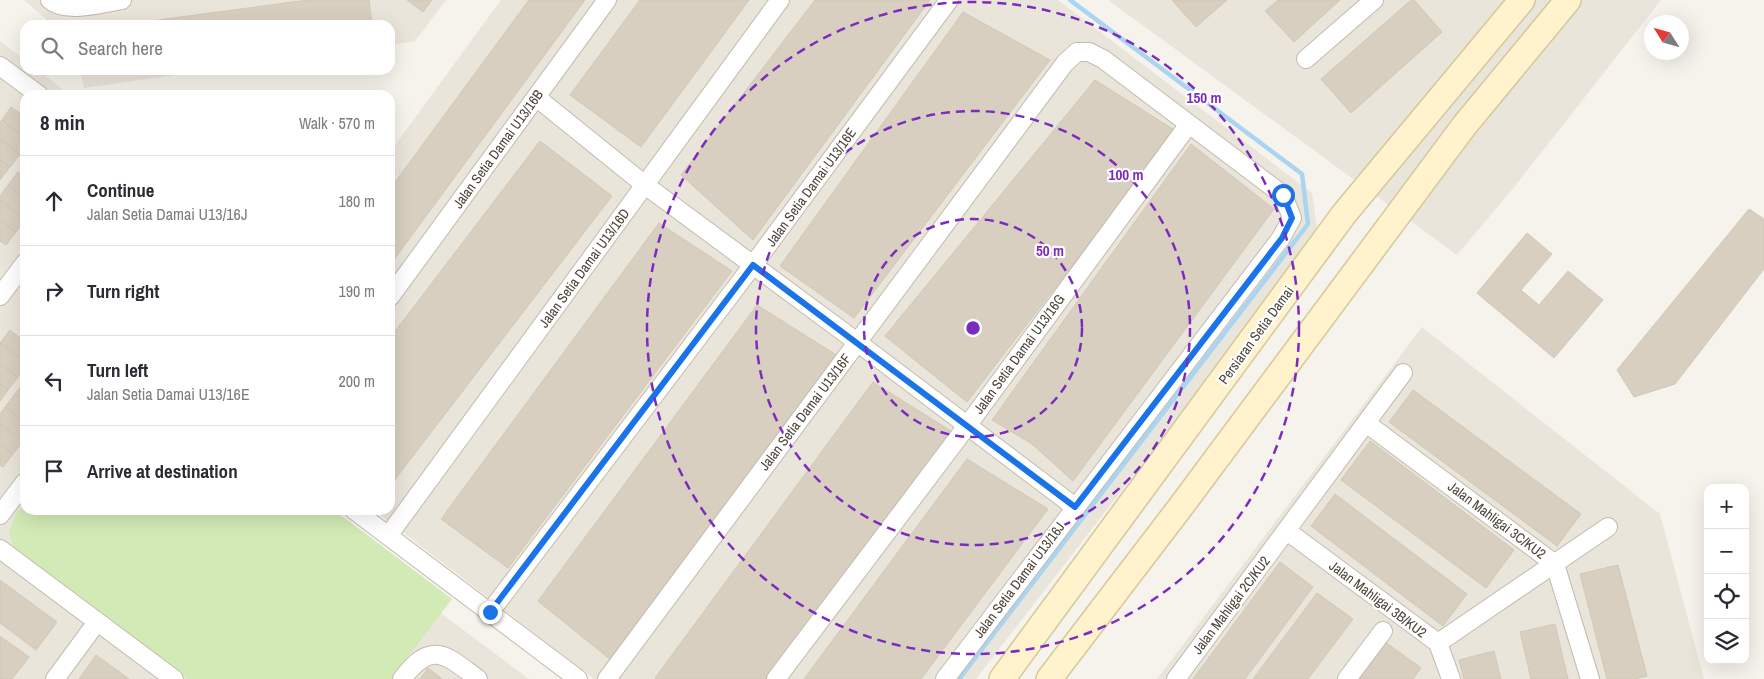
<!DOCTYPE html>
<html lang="en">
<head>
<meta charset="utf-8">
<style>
	:root { --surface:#fff; --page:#f2f2f3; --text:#2b2b33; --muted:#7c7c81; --line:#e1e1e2 }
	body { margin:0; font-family:"Archivo Narrow",sans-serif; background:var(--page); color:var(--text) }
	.controls { position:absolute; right:15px; bottom:15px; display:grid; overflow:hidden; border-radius:10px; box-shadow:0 5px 20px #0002 }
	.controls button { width:45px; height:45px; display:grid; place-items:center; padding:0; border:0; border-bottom:1px solid var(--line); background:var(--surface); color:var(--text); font:25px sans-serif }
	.compass { position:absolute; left:1644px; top:15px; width:45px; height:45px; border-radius:50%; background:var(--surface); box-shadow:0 5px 20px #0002; rotate:307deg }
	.stop { position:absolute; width:15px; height:15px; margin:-11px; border:4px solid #1a73e8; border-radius:50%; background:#fff }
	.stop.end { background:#1a73e8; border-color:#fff; box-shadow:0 1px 5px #0008 }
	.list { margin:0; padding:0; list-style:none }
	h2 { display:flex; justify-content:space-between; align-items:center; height:65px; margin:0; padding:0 20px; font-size:21px }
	h2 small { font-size:16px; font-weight:400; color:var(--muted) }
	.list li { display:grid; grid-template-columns:32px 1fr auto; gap:15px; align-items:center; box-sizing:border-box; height:90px; padding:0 20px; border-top:1px solid var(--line) }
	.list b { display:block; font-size:19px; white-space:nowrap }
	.list p { margin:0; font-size:16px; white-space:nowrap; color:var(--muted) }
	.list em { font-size:16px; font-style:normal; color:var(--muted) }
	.icon { flex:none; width:28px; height:28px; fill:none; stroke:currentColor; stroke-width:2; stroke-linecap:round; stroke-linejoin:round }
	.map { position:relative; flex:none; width:1764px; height:679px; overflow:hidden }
	.search { position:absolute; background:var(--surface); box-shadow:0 5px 20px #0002; left:20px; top:20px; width:375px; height:55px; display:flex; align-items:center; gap:12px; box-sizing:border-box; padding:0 18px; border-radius:15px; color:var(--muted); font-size:19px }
	.panel { position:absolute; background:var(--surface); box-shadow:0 5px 20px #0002; left:20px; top:90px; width:375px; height:425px; border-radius:15px }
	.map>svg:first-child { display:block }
	.residential { fill:#eae5da }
	.green { fill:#d2eab5 }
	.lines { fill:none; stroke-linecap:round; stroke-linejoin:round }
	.stream { stroke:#a9d4f2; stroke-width:4.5 }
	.building { fill:#d8cfc1; stroke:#d3c7b4 }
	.street-casing { stroke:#c2bbae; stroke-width:20 }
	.secondary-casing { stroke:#d6c79b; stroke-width:28 }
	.street { stroke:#fff; stroke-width:18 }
	.secondary { stroke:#fff3cd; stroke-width:25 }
	.route { stroke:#1a73e8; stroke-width:6 }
	.ring { fill:none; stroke:#7b2cbf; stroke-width:2.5; stroke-dasharray:9 6 }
	.labels { text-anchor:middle; stroke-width:4.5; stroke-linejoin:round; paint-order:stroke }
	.street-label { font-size:14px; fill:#4b4439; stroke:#fff }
	.centre { fill:#7b2cbf; stroke:#fff; stroke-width:2.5 }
	.ring-label { font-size:15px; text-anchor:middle; font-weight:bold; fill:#7b2cbf; stroke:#fff; stroke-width:4.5; stroke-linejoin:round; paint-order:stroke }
</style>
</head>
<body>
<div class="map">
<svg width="1764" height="679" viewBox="0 0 1764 679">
	<rect width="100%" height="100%" fill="#f6f3ec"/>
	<path class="residential" d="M 24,0 L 446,0 L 415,41 L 390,45 L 390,25 L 53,25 Z
		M 501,0 L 1058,0 L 1312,193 L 1318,236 L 976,679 L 594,679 L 374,510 L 390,510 L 390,152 Z
		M 1108,0 L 1661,0 L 1515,186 L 1457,255 Z
		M 0,41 L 25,60 L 25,70 L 38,70 L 70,95 L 25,95 L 25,510 L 303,510 L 529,679 L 0,679 Z
		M 80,70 L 210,70 L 84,88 Z
		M 1422,327 L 1660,514 L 1704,679 L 1157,679 Z"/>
	<path class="green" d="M 25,503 L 25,510 L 334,510 L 452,599 L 391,679 L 188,679 L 14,549 L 9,532 L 15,516 Z"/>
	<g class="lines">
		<path class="stream" d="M 959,679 L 1308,224 L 1302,174 L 1070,0"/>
	</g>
	<path class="building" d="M 308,0 L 369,0 L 372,25 L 121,25 Z
		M 407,0 L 432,0 L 423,12 Z
		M 529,0 L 585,0 L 390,265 L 390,189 Z
		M 640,0 L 749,0 L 641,147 L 570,95 Z
		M 815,0 L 930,0 L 753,240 L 681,175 Z
		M 1172,0 L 1227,0 L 1196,27 Z
		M 1278,0 L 1340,0 L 1294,42 L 1265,11 Z
		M 1411,0 L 1414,0 L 1442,32 L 1351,113 L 1321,79 Z
		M 963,12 L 1050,60 L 854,318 L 780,266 Z
		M 1095,80 L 1176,131 L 967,402 L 885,336 Z
		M 11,107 L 25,117 L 25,138 L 2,120 Z
		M 2,120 L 25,138 L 25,147 L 20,154 L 0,139 L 0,122 Z
		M 0,139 L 20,154 L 10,167 L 0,160 Z
		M 540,141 L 612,196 L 390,486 L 390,338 Z
		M 1191,144 L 1274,209 L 1073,481 L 1032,444 L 992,420 Z
		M 0,160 L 10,167 L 0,180 Z
		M 18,172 L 25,178 L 25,198 L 8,185 Z
		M 8,185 L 25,198 L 25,219 L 0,200 L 0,196 Z
		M 0,200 L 25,219 L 16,232 L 0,220 Z
		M 1749,209 L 1764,219 L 1764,269 L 1675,384 L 1634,397 L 1617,370 Z
		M 0,220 L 16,232 L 6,245 L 0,241 Z
		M 659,223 L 732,271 L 508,568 L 441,519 Z
		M 1527,233 L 1552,254 L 1521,290 L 1539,305 L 1568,271 L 1603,300 L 1554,358 L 1477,293 Z
		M 757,305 L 838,356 L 611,660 L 538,601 Z
		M 10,330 L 25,342 L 25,362 L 0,343 Z
		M 0,343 L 25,362 L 25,368 L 18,377 L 0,364 Z
		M 0,364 L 18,377 L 8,390 L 0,384 Z
		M 25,381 L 25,402 L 15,394 Z
		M 873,382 L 954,433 L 771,679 L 656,679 L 655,678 Z
		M 0,384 L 8,390 L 0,401 Z
		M 1413,390 L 1581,514 L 1557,546 L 1389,422 Z
		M 15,394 L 25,402 L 25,422 L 5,407 Z
		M 5,407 L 25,422 L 25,439 L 23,441 L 0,424 L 0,414 Z
		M 0,424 L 23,441 L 13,454 L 0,444 Z
		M 1370,441 L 1514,550 L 1486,588 L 1341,480 Z
		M 0,444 L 13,454 L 3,467 L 0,465 Z
		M 967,459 L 1048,509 L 921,679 L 804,679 Z
		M 1335,494 L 1467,594 L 1443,626 L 1311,526 Z
		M 1280,562 L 1313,587 L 1245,679 L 1193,679 Z
		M 1618,565 L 1647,676 L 1634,679 L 1607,679 L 1580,574 Z
		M 0,580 L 57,622 L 36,650 L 0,623 Z
		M 1317,593 L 1353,619 L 1308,679 L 1253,679 Z
		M 1555,624 L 1568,679 L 1531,679 L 1520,632 Z
		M 0,636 L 29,657 L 12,679 L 0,679 Z
		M 1381,639 L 1421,668 L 1413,679 L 1352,679 Z
		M 1494,651 L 1501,679 L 1464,679 L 1459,660 Z
		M 96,655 L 129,679 L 79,679 Z
		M 428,668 L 442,679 L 420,679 Z"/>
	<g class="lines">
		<defs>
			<path id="street" d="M 50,0 C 66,14 102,3 122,0
				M 1306,59 L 1374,0
				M 0,66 L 39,95
				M 536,97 L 645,185 L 857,342 L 1075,507
				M 0,296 L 25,263
				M 390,297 L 607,0
				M 1366,423 L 1555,564 L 1590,679
				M 354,510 L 578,679
				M 0,515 L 25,482
				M 1287,531 L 1438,643 L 1451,679
				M 388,536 L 780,0
				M 0,549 L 174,679
				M 490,612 L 753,265 L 949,0
				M 1438,643 L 1608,527
				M 55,679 L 97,622
				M 402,679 C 432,639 446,655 478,679
				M 607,679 L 1065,63 L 1077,52 L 1089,52 L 1103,59 L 1283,195 L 1292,218 L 1281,238 L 945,679
				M 776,679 L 967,426 L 1189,124
				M 1176,679 L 1403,373
				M 1347,679 L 1383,631"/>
			<path id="secondary" d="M 1002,679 L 1344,214 L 1522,0
				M 1049,679 L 1179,509 L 1464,126 L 1568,0"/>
		</defs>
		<use href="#street" class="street-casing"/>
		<use href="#secondary" class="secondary-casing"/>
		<use href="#street" class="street"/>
		<use href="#secondary" class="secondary"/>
	</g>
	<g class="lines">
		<path class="route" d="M 490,612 L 753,265 L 1075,507 L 1282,238 L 1292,218 L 1283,195"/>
	</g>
	<g class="ring">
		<circle cx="973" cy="328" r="109"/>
		<circle cx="973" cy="328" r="217"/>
		<circle cx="973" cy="328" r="326"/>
	</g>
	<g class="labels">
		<g class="street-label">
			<text transform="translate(498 149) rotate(-54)" y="5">Jalan Setia Damai U13/16B</text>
			<text transform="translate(811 187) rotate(-54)" y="5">Jalan Setia Damai U13/16E</text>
			<text transform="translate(584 268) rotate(-54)" y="5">Jalan Setia Damai U13/16D</text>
			<text transform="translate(1256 335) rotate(-54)" y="5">Persiaran Setia Damai</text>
			<text transform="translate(1019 354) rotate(-54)" y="5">Jalan Setia Damai U13/16G</text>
			<text transform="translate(805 412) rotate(-53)" y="5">Jalan Setia Damai U13/16F</text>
			<text transform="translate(1497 520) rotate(37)" y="5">Jalan Mahligai 3C/KU2</text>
			<text transform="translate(1019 580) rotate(-53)" y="5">Jalan Setia Damai U13/16J</text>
			<text transform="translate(1378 599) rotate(37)" y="5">Jalan Mahligai 3B/KU2</text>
			<text transform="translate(1231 605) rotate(-53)" y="5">Jalan Mahligai 2C/KU2</text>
		</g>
	</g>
	<circle cx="973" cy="328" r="8" class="centre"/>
	<g class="ring-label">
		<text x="1204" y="103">150 m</text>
		<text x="1126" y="180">100 m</text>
		<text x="1050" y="256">50 m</text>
	</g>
</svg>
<div class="controls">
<button>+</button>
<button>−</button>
<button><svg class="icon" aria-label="locate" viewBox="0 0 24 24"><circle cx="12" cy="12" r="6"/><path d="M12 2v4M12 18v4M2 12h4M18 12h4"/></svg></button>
<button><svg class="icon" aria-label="layers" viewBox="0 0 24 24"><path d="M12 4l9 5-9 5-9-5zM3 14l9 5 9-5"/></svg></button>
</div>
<svg class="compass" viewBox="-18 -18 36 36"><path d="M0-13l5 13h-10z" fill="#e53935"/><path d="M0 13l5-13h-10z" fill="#7c7c81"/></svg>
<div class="stop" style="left:1283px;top:195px"></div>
<div class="stop end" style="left:490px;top:612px"></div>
<div class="search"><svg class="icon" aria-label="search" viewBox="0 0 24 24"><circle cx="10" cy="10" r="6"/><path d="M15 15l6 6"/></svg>Search here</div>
<section class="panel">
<h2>8 min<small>Walk · 570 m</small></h2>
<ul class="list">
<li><svg class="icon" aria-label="ahead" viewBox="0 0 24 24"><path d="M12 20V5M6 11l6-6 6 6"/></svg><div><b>Continue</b><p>Jalan Setia Damai U13/16J</p></div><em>180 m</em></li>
<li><svg class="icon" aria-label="right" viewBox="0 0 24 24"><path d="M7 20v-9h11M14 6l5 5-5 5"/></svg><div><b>Turn right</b></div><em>190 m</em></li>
<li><svg class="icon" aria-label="left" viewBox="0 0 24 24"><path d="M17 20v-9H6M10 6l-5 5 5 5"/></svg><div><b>Turn left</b><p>Jalan Setia Damai U13/16E</p></div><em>200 m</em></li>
<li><svg class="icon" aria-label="arrive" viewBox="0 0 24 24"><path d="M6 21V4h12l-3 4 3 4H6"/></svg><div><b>Arrive at destination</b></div></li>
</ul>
</section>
</div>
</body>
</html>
